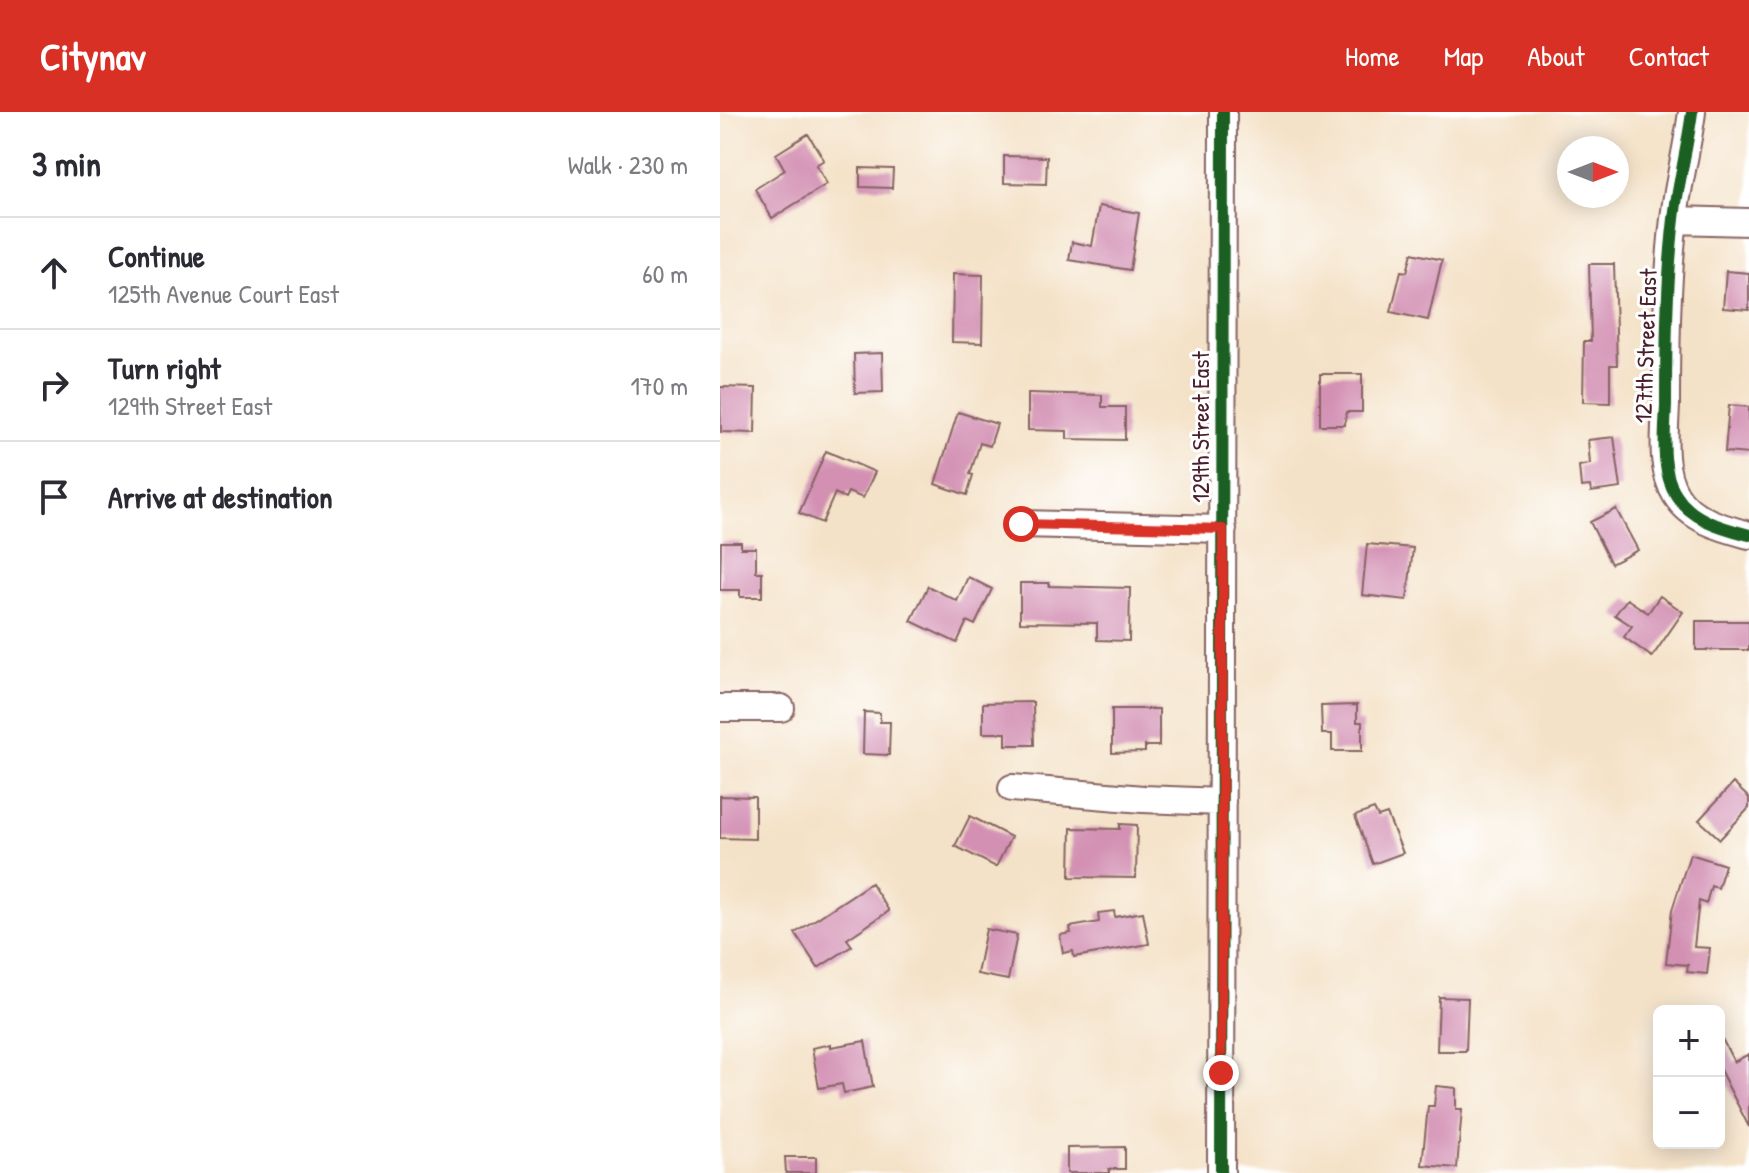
<!DOCTYPE html>
<html lang="en">
<head>
<meta charset="utf-8">
<style>
	:root { --surface:#fff; --page:#f7f7f7; --text:#2b2b33; --muted:#7c7c81; --line:#e1e1e2; --accent:#d93025 }
	body { margin:0; font-family:"Patrick Hand",sans-serif; background:var(--page); color:var(--text) }
	.controls { position:absolute; right:24px; bottom:24px; display:grid; overflow:hidden; border-radius:12px; box-shadow:0 4px 20px #0003 }
	.controls button { width:72px; height:72px; display:grid; place-items:center; padding:0; border:0; border-bottom:2px solid var(--line); background:var(--surface); color:var(--text); font:40px sans-serif }
	.compass { position:absolute; left:837px; top:24px; width:72px; height:72px; border-radius:50%; background:var(--surface); box-shadow:0 4px 20px #0003; rotate:90deg }
	.stop { position:absolute; width:24px; height:24px; margin:-18px; border:6px solid #d93025; border-radius:50%; background:#fff }
	.stop.end { background:#d93025; border-color:#fff; box-shadow:0 2px 8px #0008 }
	.list { margin:0; padding:0; list-style:none }
	h2 { display:flex; justify-content:space-between; align-items:center; height:104px; margin:0; padding:0 32px; font-size:34px }
	h2 small { font-size:26px; font-weight:400; color:var(--muted) }
	.list li { display:grid; grid-template-columns:52px 1fr auto; gap:24px; align-items:center; box-sizing:border-box; height:112px; padding:0 32px; border-top:2px solid var(--line) }
	.list b { display:block; font-size:30px; white-space:nowrap }
	.list p { margin:0; font-size:26px; white-space:nowrap; color:var(--muted) }
	.list em { font-size:26px; font-style:normal; color:var(--muted) }
	.icon { flex:none; width:44px; height:44px; fill:none; stroke:currentColor; stroke-width:2; stroke-linecap:round; stroke-linejoin:round }
	.map { position:relative; flex:none; width:1029px; height:1061px; overflow:hidden }
	header { display:flex; align-items:center; gap:48px; box-sizing:border-box; height:112px; padding:0 40px; background:var(--accent); color:#fff }
	header strong { font-size:38px }
	nav { display:flex; gap:44px; margin-inline-start:auto; font-size:28px }
	main { display:flex }
	aside { flex:1; background:var(--surface) }
	.map>svg:first-child { display:block }
	.building { fill:#d390b3 }
	.lines { fill:none; stroke-linecap:round; stroke-linejoin:round }
	.minor-casing { stroke:#866362; stroke-width:30 }
	.minor { stroke:#fff; stroke-width:26 }
	.cycleway-casing { stroke:#fff; stroke-width:17 }
	.cycleway { stroke:#1b5e20; stroke-width:12 }
	.route { stroke:#d93025; stroke-width:10 }
	.labels { text-anchor:middle; stroke-width:6; stroke-linejoin:round; paint-order:stroke }
	.street-label { font-size:24px; fill:#4a1f2b; stroke:#fff }
</style>
</head>
<body>
<header>
<strong>Citynav</strong>
<nav><a>Home</a><a>Map</a><a>About</a><a>Contact</a></nav>
</header>
<main>
<aside>
<h2>3 min<small>Walk · 230 m</small></h2>
<ul class="list">
<li><svg class="icon" aria-label="ahead" viewBox="0 0 24 24"><path d="M12 20V5M6 11l6-6 6 6"/></svg><div><b>Continue</b><p>125th Avenue Court East</p></div><em>60 m</em></li>
<li><svg class="icon" aria-label="right" viewBox="0 0 24 24"><path d="M7 20v-9h11M14 6l5 5-5 5"/></svg><div><b>Turn right</b><p>129th Street East</p></div><em>170 m</em></li>
<li><svg class="icon" aria-label="arrive" viewBox="0 0 24 24"><path d="M6 21V4h12l-3 4 3 4H6"/></svg><div><b>Arrive at destination</b></div></li>
</ul>
</aside>
<div class="map">
<svg width="1029" height="1061" viewBox="0 0 1029 1061">
	<rect width="100%" height="100%" fill="#fff"/>
	<filter id="ink" filterUnits="userSpaceOnUse"><feTurbulence type="fractalNoise" baseFrequency=".0125" numOctaves="2"/><feDisplacementMap in="SourceGraphic" scale="16" xChannelSelector="R" yChannelSelector="G"/><feConvolveMatrix kernelMatrix="1 2 1 2 8 2 1 2 1" color-interpolation-filters="sRGB"/></filter>
	<filter id="wash" filterUnits="userSpaceOnUse"><feTurbulence type="fractalNoise" baseFrequency=".006" numOctaves="4" result="noise"/><feDisplacementMap in="SourceGraphic" scale="32" xChannelSelector="R" yChannelSelector="G"/><feGaussianBlur stdDeviation="1.8" result="paint"/><feColorMatrix in="noise" values="0 0 0 0 0 0 0 0 0 0 0 0 0 0 0 0 0 1.4 0 .05"/><feComposite in="paint" operator="in"/></filter>
	<g filter="url(#wash)">
		<rect width="100%" height="100%" fill="#f4e2c8"/>
		<g id="blocks">
			<path class="building" d="M 88,22 L 104,48 L 96,53 L 107,72 L 52,106 L 35,77 L 65,58 L 56,42 Z
				M 284,44 L 327,45 L 326,72 L 284,71 Z
				M 140,56 L 173,57 L 172,76 L 140,75 Z
				M 379,94 L 419,101 L 410,158 L 349,148 L 352,130 L 372,134 Z
				M 692,141 L 722,148 L 708,208 L 671,200 L 681,159 L 687,160 Z
				M 869,152 L 894,152 L 897,253 L 890,253 L 890,291 L 863,290 L 864,229 L 871,229 Z
				M 1006,159 L 1029,161 L 1029,198 L 1003,196 Z
				M 233,162 L 263,163 L 262,231 L 232,230 Z
				M 162,241 L 163,280 L 135,281 L 134,242 Z
				M 600,262 L 642,262 L 642,300 L 626,300 L 625,313 L 600,313 Z
				M 0,275 L 36,276 L 35,321 L 1,320 Z
				M 308,281 L 382,283 L 382,295 L 405,295 L 405,328 L 347,327 L 347,319 L 308,318 Z
				M 1009,293 L 1029,295 L 1029,342 L 1005,340 Z
				M 238,300 L 277,312 L 270,334 L 260,331 L 250,362 L 253,363 L 247,383 L 215,372 Z
				M 894,325 L 901,376 L 871,380 L 870,374 L 861,375 L 859,354 L 870,352 L 868,328 Z
				M 106,339 L 155,360 L 143,386 L 128,380 L 125,386 L 115,381 L 102,411 L 79,401 Z
				M 896,397 L 918,438 L 891,452 L 870,410 Z
				M 1,430 L 21,430 L 21,436 L 36,436 L 36,460 L 42,460 L 42,485 L 20,485 L 20,478 L 0,478 Z
				M 647,432 L 693,436 L 687,488 L 642,483 Z
				M 248,465 L 272,477 L 255,513 L 247,509 L 237,531 L 191,509 L 208,474 L 237,489 Z
				M 300,471 L 329,471 L 329,474 L 410,476 L 409,529 L 377,528 L 377,511 L 300,510 Z
				M 940,484 L 963,500 L 932,545 L 904,525 L 912,514 L 895,503 L 907,487 L 928,501 Z
				M 976,509 L 1029,509 L 1029,538 L 976,538 Z
				M 313,590 L 314,633 L 286,633 L 286,621 L 263,621 L 263,591 Z
				M 637,593 L 637,610 L 642,610 L 642,639 L 612,639 L 612,622 L 602,622 L 601,594 Z
				M 392,597 L 439,597 L 439,634 L 425,634 L 425,640 L 392,641 Z
				M 144,600 L 160,601 L 160,610 L 170,610 L 169,643 L 143,642 Z
				M 1013,671 L 1029,686 L 1029,696 L 1000,727 L 979,708 Z
				M 0,684 L 35,685 L 35,727 L 0,726 Z
				M 654,697 L 658,705 L 667,702 L 683,741 L 653,752 L 635,704 Z
				M 250,704 L 291,725 L 276,755 L 235,734 Z
				M 400,712 L 417,713 L 416,766 L 350,765 L 351,716 L 400,717 Z
				M 970,742 L 1005,753 L 998,776 L 991,774 L 986,792 L 979,789 L 974,835 L 990,836 L 987,862 L 967,860 L 968,853 L 946,851 L 952,798 Z
				M 151,771 L 169,799 L 127,827 L 132,834 L 98,856 L 75,821 Z
				M 394,799 L 395,805 L 423,800 L 429,832 L 354,845 L 353,839 L 343,841 L 340,823 L 351,821 L 350,815 L 379,810 L 378,801 Z
				M 266,817 L 297,823 L 288,868 L 257,862 Z
				M 719,885 L 748,886 L 746,939 L 717,939 Z
				M 999,921 L 1014,950 L 1029,942 L 1029,1015 L 999,956 Z
				M 145,929 L 153,975 L 124,981 L 122,972 L 99,976 L 92,936 L 111,932 L 111,935 Z
				M 716,974 L 736,976 L 736,997 L 742,997 L 737,1056 L 702,1053 L 708,994 L 714,994 Z
				M 405,1035 L 405,1057 L 389,1057 L 389,1061 L 347,1061 L 347,1036 Z
				M 65,1045 L 96,1045 L 96,1061 L 66,1061 Z"/>
		</g>
	</g>
	<g filter="url(#ink)">
		<use href="#blocks" fill-opacity="0" stroke="#866362" stroke-width="2"/>
		<g class="lines">
			<defs>
				<path id="minor" d="M 972,0 C 968,31 961,60 956,91 C 947,157 946,225 946,293 C 945,322 940,357 956,383 C 971,408 1003,416 1029,423
					M 954,108 L 1029,110
					M 301,412 L 503,417
					M 0,596 L 61,596
					M 292,676 L 423,687 L 502,690
					M 501,1061 L 503,0"/>
			</defs>
			<use href="#minor" class="minor-casing"/>
			<use href="#minor" class="minor"/>
			<defs>
				<path id="cycleway" d="M 972,0 C 968,31 961,60 956,91 C 947,157 946,225 946,293 C 945,322 940,357 956,383 C 971,408 1003,416 1029,423
					M 501,1061 L 503,0"/>
			</defs>
			<use href="#cycleway" class="cycleway-casing"/>
			<use href="#cycleway" class="cycleway"/>
		</g>
	</g>
	<g class="lines" filter="url(#ink)">
		<path class="route" d="M 301,412 L 503,417 L 501,961"/>
	</g>
	<g class="labels">
		<g class="street-label">
			<text transform="translate(926 234) rotate(-88)" y="8">127th Street East</text>
			<text transform="translate(481 315) rotate(-90)" y="8">129th Street East</text>
		</g>
	</g>
</svg>
<div class="controls">
<button>+</button>
<button>−</button>
</div>
<svg class="compass" viewBox="-18 -18 36 36"><path d="M0-13l5 13h-10z" fill="#e53935"/><path d="M0 13l5-13h-10z" fill="#7c7c81"/></svg>
<div class="stop" style="left:301px;top:412px"></div>
<div class="stop end" style="left:501px;top:961px"></div>
</div>
</main>
</body>
</html>
